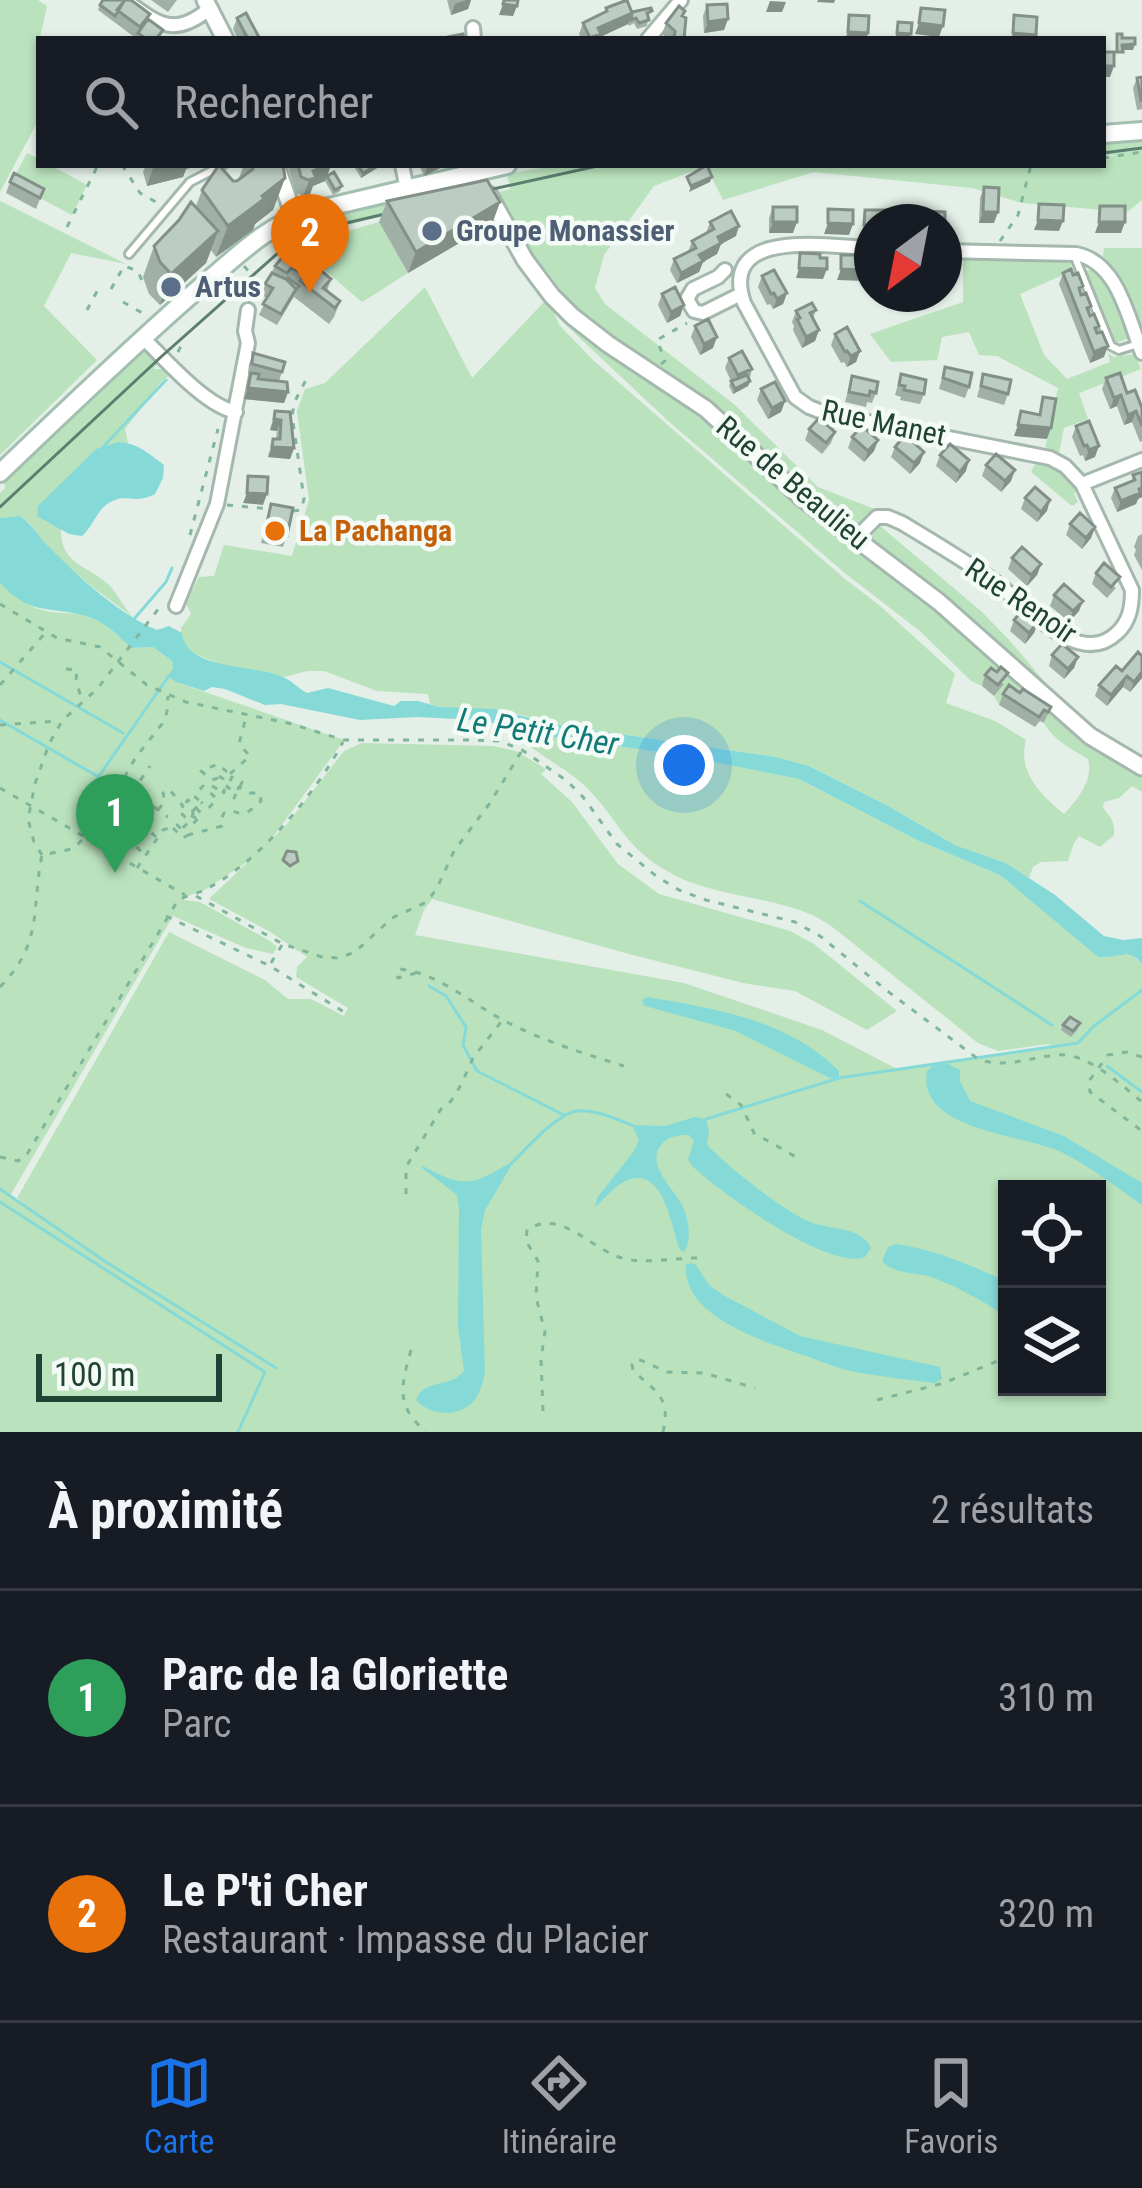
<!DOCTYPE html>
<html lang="fr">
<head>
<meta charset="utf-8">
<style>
	:root { --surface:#171b24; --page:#242831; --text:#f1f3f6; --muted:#9ea1a6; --line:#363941; --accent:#1a73e8 }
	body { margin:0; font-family:"Roboto Condensed",sans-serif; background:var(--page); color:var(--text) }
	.controls { position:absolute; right:36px; bottom:36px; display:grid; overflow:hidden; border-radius:0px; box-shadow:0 3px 9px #0004 }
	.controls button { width:108px; height:108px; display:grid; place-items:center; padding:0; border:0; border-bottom:3px solid var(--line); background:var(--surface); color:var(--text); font:60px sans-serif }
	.compass { position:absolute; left:854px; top:204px; width:108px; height:108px; border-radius:50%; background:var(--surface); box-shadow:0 3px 9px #0004; rotate:212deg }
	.scale { position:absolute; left:36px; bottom:30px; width:186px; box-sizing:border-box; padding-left:12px; border:6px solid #204333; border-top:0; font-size:33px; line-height:42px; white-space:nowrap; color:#204333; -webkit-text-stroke:9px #f4faf6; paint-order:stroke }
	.you { position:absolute; left:684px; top:765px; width:42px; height:42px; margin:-30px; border:9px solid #fff; border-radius:50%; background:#1a73e8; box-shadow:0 0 0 18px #1a73e833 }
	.badge { display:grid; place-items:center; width:78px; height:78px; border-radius:50%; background:var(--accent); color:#fff; font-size:39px; font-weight:700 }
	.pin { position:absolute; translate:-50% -99px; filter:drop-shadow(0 3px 6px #0008) }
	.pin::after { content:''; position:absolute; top:63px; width:42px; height:36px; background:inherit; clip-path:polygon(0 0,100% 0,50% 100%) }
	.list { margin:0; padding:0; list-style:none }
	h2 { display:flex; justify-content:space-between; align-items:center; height:156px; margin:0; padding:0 48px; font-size:51px }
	h2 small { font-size:39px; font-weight:400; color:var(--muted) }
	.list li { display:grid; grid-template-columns:78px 1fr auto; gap:36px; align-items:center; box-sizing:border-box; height:216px; padding:0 48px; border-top:3px solid var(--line) }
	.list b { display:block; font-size:45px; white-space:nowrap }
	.list p { margin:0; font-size:39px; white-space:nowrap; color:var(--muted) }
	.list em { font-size:39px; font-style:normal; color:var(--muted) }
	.icon { flex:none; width:66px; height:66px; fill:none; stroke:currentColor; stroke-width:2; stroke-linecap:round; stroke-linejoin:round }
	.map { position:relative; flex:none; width:1142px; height:1432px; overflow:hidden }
	.search { position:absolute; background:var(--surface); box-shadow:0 3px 9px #0004; left:36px; right:36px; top:36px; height:132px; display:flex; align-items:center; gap:30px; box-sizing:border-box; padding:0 42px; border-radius:0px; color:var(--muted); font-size:45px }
	.sheet { height:588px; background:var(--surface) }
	nav { display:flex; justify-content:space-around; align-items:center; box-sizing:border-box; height:168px; border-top:3px solid var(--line); background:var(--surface); font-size:33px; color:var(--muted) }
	nav a { display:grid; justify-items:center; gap:6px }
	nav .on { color:var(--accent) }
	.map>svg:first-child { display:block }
	.green { fill:#bae2bd; fill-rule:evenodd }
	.water { fill:#85dad7 }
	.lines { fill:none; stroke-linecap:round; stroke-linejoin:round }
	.stream { stroke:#85dad7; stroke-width:3 }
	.service-casing { stroke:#a5b8ad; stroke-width:12 }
	.minor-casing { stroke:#a5b8ad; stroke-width:18 }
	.tertiary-casing { stroke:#a5b8ad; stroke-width:21 }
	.secondary-casing { stroke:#a3bfb0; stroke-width:22 }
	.path { stroke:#80b69b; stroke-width:3; stroke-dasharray:6 9; stroke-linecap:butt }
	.service { stroke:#fff; stroke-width:6 }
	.minor { stroke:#fff; stroke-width:12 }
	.tertiary { stroke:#fff; stroke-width:15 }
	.secondary { stroke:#fff; stroke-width:16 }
	.tram { stroke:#5b7e6e; stroke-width:3 }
	.wall { fill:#a1b0a7 }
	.shaded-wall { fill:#839088 }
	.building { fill:#bbcdc2; stroke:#839088; stroke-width:3 }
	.service-dot { fill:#5c6f8a; stroke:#f4faf6; stroke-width:4.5 }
	.food-dot { fill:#e8710a; stroke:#f4faf6; stroke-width:4.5 }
	.labels { text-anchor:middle; stroke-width:9; stroke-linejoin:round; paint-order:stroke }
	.service-label { font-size:30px; font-weight:bold; fill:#4e5e75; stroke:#f4faf6; text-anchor:start }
	.street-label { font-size:30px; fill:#204333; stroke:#f4faf6 }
	.food-label { font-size:30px; font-weight:bold; fill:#c56008; stroke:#f4faf6; text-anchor:start }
	.water-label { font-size:33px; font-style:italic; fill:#127b78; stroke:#f4faf6 }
</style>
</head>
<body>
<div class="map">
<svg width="1142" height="1432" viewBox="0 0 1142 1432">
	<rect width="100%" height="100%" fill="#e3efe7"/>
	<path class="green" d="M 0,0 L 38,0 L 47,6 L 38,47 L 39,119 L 0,192 Z
		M 1142,139 L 1142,200 L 1127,212 L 1022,203 L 972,188 L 814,172 L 723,200 L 706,166 L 654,186 L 604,255 L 595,288 L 605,304 L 735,405 L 818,487 L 877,510 L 888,517 L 873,520 L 982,612 L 1011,642 L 1090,736 L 1142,767 L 1142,792 L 1132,786 L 1119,798 L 1104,802 L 1103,807 C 1110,819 1115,818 1114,835 L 1100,847 L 1079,836 L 1074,843 L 1068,861 L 1041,862 L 1033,867 L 1029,878 L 1006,863 L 955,845 L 890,807 L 809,766 L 776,757 L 559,725 L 510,712 L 439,707 L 430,704 L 428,694 L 377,691 L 324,671 L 307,671 L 284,677 L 220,664 L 190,652 L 182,641 L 181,628 L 191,614 L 186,603 L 199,577 L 214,576 L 224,545 L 292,556 L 309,500 L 297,411 L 305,389 L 325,383 L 425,287 L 472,378 L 544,302 L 550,305 L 560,326 L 594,361 L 845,579 L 879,605 L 955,674 L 946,703 L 995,721 L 1026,740 C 1017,772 1041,795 1064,814 C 1077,800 1094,780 1088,759 C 1072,749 1053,740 1044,723 L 1047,717 L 1005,696 L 999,705 L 994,696 L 1003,683 L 987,679 L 982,686 L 971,681 L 921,632 L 846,574 L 666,419 L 566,325 L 572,316 L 561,305 L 562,291 L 529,249 L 495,193 L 510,189 L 507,174 L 559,165 L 1103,165 L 1103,158 L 1117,155 L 1103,155 L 1103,142 Z
		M 27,153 L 39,159 L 39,165 L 50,165 L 87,185 L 72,215 L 11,183 Z
		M 459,184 L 462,199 C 404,212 344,220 291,247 L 282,232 L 294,225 L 430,193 Z
		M 0,201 L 126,264 L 71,253 L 44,306 L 97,360 L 0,455 Z
		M 379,222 L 408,273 L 362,302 L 300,249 L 334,235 Z
		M 1104,248 L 1142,248 L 1142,332 L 1116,270 L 1103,256 Z
		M 963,258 L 1070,262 L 1072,271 L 1020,294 L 1044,355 L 1067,379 L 1110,362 L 1108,353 L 1113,357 L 1135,354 L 1141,369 L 1079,393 L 1088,419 L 1064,428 L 1059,453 L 1045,449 L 1058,388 L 997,356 L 979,355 L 969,332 L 942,337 L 937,360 L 891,362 L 870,334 L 963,302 Z
		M 1096,268 L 1107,281 L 1130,338 L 1116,343 L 1086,271 Z
		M 143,350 L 160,362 L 153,369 L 164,369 L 170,375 L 162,381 L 125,429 L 128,443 L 119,442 L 54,524 L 61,528 C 60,566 88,564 110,586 C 119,596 123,608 134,617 C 105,598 77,575 52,551 C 40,539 34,525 20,516 L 0,518 L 0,493 L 6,487 L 1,481 L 137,351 Z
		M 1035,464 C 1054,466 1066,475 1076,491 L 1074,494 L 1078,502 L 1072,506 L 1031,472 Z
		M 0,583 C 11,594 27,606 42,610 C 55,614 69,612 82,615 C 103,620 117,634 131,648 L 153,647 L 172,661 L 173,669 L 168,676 L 176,682 L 344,740 L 270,841 L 288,823 L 344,751 L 362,743 L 493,746 L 516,751 L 546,769 L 541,774 L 572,802 L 618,864 L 659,894 L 790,931 L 814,944 L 897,1011 L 867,1030 L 795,991 L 743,983 L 629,954 L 432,899 L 424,910 L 415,935 L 684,983 L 822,1030 L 899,1070 L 1052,1047 L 1049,1044 L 998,1051 L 978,1043 C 942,1014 906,986 870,957 C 851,942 832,924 810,914 C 762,894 707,897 662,868 C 624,845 616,817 587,788 C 570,771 548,761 529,745 L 531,734 L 673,754 L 799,779 L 919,841 L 1000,875 L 1098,957 L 1106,958 L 1118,953 L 1134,956 L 1142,965 L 1142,1432 L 0,1432 ZM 250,860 L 209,899 L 272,933 L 307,957 L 297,967 L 296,977 L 348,1008 L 344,1016 L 311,999 L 288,999 L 265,980 L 169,932 L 17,1198 L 26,1205 L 10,1196 L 173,916 L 246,948 L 273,954 L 277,947 L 270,941 L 200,902 L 184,900 L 187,896 L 203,891 ZM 1007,1189 L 1097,1189 L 1097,1387 L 1007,1387 Z"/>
	<path class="water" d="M 119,442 C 137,443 150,454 164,465 L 163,478 L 155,494 C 135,504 129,495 115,500 C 98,505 94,526 82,536 L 69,534 L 37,516 L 38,506 L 96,449 Z
		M 20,516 C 33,525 40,539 52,550 C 82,580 118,613 157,630 L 169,626 L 182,633 C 186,671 255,664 283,677 C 291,680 299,689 307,693 L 328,688 L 394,706 L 401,701 L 418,701 L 439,707 L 494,709 L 559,725 L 776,757 L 809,766 L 890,807 L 955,845 L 1006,863 L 1055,895 L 1104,936 L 1123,940 L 1142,938 L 1142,965 C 1131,945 1114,960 1098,957 L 1000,875 L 919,841 L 799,779 L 673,754 L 531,734 L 519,728 L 477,720 L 417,717 L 360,720 L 281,704 L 265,705 L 225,689 L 212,687 L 204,691 L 176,682 L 167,676 L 173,669 L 172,661 L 153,647 L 131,648 C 117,634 103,620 82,615 C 45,606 30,615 0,583 L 0,518 Z
		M 648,997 C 716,1009 789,1020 839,1071 L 839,1078 L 830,1078 L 736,1031 L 645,1006 L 642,1000 Z
		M 948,1064 L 960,1070 L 960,1081 L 970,1101 L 1064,1136 L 1142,1183 L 1142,1205 C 1116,1187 1090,1166 1061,1152 C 1024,1134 916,1131 927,1071 L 934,1065 Z
		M 695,1117 L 706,1119 L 709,1131 L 707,1145 C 726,1165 788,1215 813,1223 C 833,1230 862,1227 871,1248 L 865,1257 C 828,1271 720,1192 692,1166 L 688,1159 L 694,1141 L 689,1135 C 679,1135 669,1136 662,1144 C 644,1164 674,1188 682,1205 C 689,1220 692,1240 684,1252 L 680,1250 C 670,1222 662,1155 617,1186 C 609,1192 603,1201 595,1207 L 597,1198 L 634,1151 L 639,1140 L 632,1125 L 665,1126 Z
		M 508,1164 L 511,1166 L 485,1210 L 481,1229 L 485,1374 C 482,1384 480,1395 472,1403 C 456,1418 430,1415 416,1400 C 424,1378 450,1389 464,1371 L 458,1326 L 459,1209 L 457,1195 L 422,1168 L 423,1166 C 463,1188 471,1186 508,1164 Z
		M 896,1244 C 936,1250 971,1265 1007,1282 L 1007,1317 C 982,1301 956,1285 928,1276 C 911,1272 894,1274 882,1261 L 888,1247 Z
		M 691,1263 L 696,1265 L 709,1285 L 725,1296 L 800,1336 L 940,1367 L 942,1379 L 935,1383 C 911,1380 885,1377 860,1373 C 842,1370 823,1362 806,1356 C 767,1342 682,1318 686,1265 Z"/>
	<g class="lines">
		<path class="stream" d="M 103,447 L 166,380
			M 134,619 L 166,582 L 172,568
			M 0,662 L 123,733
			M 0,720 L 97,776
			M 83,799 L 168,677
			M 860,901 L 1052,1025
			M 429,986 L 446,996 L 466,1027 L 463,1045 L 477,1071 L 564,1115
			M 1107,1066 L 1142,1092
			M 706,1119 L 839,1078 L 1078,1043 L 1094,1026 L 1142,990
			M 510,1165 C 525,1150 556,1114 577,1111 C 595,1109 615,1119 632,1125
			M 0,1189 L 106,1262 L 276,1368
			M 0,1202 L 265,1372 L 238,1432"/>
		<defs>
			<path id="service" d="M 129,254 L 190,182 L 223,165
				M 1074,255 L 1111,346 L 1119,350 L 1138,344"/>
			<path id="minor" d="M 125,0 C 158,24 174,38 209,9
				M 473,28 L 474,39
				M 648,39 L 681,0
				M 402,165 L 407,189
				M 872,248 C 830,247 718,226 744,303 L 795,397 L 809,407 L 827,414 L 1050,458 L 1065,466 L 1082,484
				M 944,251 L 1076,254 C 1118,262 1128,318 1142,353
				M 725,270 L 718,277 L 693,289 L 687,299 L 694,311 L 703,313 L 741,294
				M 143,338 C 166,360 205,406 236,412
				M 856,538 L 877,517 L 888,517 L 902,523 C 932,541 962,559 991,579 C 1024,601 1077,671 1117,633 C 1130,621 1132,606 1132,590 L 1082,484 L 1142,460
				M 176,606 L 217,504 L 248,343 L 245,331 L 248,310"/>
			<path id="tertiary" d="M 205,0 L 225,39
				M 276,165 L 294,216
				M 489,195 L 525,260 L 552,296 L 572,316 L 608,344 L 706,409 L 801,497 L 939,602 L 1090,736 L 1142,767"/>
			<path id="secondary" d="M 1103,134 L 1142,131
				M 0,473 C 65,411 130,348 198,289 C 234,259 266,225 312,211 L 507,165"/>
		</defs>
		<use href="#service" class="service-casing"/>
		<use href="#minor" class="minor-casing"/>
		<use href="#tertiary" class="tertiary-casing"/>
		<use href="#secondary" class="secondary-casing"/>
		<path class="path" d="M 1103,158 L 1142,152
			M 122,165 L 140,193 L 161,205
			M 67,227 L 98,165
			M 1000,241 L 1018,215 L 1031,165
			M 244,266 L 256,280
			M 111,289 L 124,266 L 138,271 L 144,286 L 146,285
			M 123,302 L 144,314
			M 87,310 L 101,284
			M 178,352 L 184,339
			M 661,364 L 665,361 L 657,340 L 687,323
			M 227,505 L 271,509
			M 293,511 L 301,510 L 304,499 L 292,415 L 295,401 L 308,376
			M 190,535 L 218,429
			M 0,604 L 57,638 L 100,647 L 147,685 L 186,702 L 288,723 L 344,740 L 474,740 L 500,741 L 522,750 L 567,781 L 583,797 L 617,844 L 656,876 L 679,890 L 706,900 L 795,922 L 820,936 L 886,990 L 978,1059 C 1005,1069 1030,1057 1057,1055 C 1087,1052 1120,1084 1142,1102
			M 66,669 L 77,670 L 76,680 L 82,701
			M 0,685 L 46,632
			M 0,725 L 58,721
			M 218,778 L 212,780 L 201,771 L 218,764 L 227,772
			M 230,781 L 232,777 L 242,782 L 240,787
			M 212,786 L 221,791
			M 0,788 L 185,895
			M 225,789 L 223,792 L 234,798 L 236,794
			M 158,810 L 165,801 L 163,793 L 169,789 L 183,806 L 178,810 L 189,821
			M 193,811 L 201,802 L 194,796 L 203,786 L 217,799 L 208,809 L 201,802
			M 193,815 L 193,811 L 188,811 L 189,815 L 196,818
			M 104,816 L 145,855
			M 173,828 L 183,838 L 188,835
			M 183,828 L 189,821 L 193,824 L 202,814 L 188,800 L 183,806
			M 84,836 L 89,809 L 124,778 L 136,757 L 162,724 L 167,712 L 168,696
			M 156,837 L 138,820 L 154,807 L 168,817
			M 42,855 L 34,842 L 28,819 L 35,784 L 49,744 L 62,721 L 98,688 L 162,604
			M 137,868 L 163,830 L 177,825 L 188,835 L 222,826 L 221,819 L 224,813 L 230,810 C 248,818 248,811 261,801 L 260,793 L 250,793 L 239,787 L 236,792 L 227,787 L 229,782 L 220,777 L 231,773 L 250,756 L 239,744 L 246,717
			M 196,896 L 283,944 L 322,957 L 339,958 L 355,952 L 392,918 L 427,902 L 437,888 L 454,851 L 490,803 L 521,752
			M 166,916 L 270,966 L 344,1012
			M 271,963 L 282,945
			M 416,973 L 398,978 L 396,973 L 400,969 C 437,973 470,1002 501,1019 C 540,1040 582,1053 624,1066
			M 0,987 C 44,942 31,909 42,855 L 72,849 L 79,843 L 107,812 L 133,791 L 150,766
			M 1142,1057 L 1127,1052 L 1108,1055 L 1089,1081 L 1090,1092 L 1142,1131
			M 726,1094 L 741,1105 L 754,1133 L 796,1157
			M 0,1157 L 18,1161 L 26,1156 L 178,900 C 186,896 196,894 204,890 C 257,865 316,793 343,742
			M 406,1194 L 406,1167 L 441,1109 L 451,1101 L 461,1085 L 473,1058 L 501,1022
			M 1097,1332 L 1101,1331
			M 1006,1340 L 1007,1340
			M 411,1350 C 401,1387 395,1405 426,1432
			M 877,1400 L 944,1383 L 1007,1357
			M 543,1411 L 541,1359 L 545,1332 L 536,1297 L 538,1261 L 526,1241 L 527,1230 C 563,1206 594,1255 630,1260 C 655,1263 681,1257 706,1258
			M 663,1432 C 671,1398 657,1392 633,1371 L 632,1364 L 638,1359 L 667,1372 L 704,1373 L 755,1388"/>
		<use href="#service" class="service"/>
		<use href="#minor" class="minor"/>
		<use href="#tertiary" class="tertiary"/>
		<use href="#secondary" class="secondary"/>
		<path class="tram" d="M 1103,153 L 1142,148
			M 461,196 L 602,165
			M 0,507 L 162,356 L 278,253 L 325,228 L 415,207"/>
	</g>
	<path class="wall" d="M 151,0 L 177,0 L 168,12 Z
		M 447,0 L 471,0 L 468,9 L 451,15 Z
		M 100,5 L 148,19 L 163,30 L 161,35 L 158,39 L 137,39 L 98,10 Z
		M 707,5 L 728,19 L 724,30 L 704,33 L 703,16 Z
		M 606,8 L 632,12 L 650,16 L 648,17 L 647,26 L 637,29 L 634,23 L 629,26 L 628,24 L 600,37 L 599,39 L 582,39 L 579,34 L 583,23 L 605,12 Z
		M 684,16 L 684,39 L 668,39 L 662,34 L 666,23 Z
		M 237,18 L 260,39 L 238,39 L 233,29 Z
		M 1142,77 L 1142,109 L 1137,110 L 1133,88 L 1137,78 Z
		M 146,165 L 205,165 L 186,169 L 183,177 L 147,186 L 143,172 Z
		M 244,165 L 283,165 L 285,178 L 273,210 L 255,224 L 253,230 L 216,257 L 211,250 L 206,263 L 160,305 L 149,294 L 143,277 L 154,246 L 196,206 L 202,190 L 238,180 Z
		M 288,165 L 331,165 L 327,176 L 342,186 L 340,191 L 333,195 L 325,181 L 313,186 L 310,194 L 303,196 L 296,193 Z
		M 353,165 L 382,165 L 361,178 Z
		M 419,165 L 443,165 L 442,167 L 424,176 Z
		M 10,182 L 44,189 L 36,209 L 6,193 Z
		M 984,187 L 994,223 L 979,223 L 980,198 Z
		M 387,201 L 500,202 L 492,224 L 408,273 L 379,222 Z
		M 773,207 L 793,233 L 769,233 L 769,218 Z
		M 710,222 L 736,236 L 721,244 L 717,254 L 703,262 L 699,272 L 677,283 L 670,270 L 674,259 L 688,252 L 692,241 L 706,233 Z
		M 292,246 L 331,279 L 327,291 L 340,301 L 334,317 L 329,324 L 294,297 L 295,295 L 277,325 L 259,315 L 267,298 L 261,295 L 265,284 L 275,266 Z
		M 1063,273 L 1091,306 L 1089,313 L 1099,326 L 1097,333 L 1104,357 L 1090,363 L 1059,284 Z
		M 762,276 L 787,293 L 783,304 L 773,309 L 770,304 L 767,305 L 758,287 Z
		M 662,294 L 684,305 L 680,316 L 667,323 L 658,305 Z
		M 816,310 L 813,319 L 819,330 L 815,341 L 802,348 L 793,330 L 794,326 L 792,322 L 796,311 Z
		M 695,326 L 713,348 L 700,355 L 691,337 Z
		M 835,334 L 860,351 L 856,362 L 847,367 L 844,362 L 841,363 L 831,345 Z
		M 253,353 L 285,362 L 279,381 L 288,392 L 284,403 L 244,399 L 250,375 L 248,374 L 249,364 Z
		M 729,358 L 752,369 L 748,386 L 733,394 L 729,386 L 731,381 L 725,368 Z
		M 945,367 L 969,387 L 965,398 L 939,389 Z
		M 901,374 L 924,394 L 920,404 L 900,400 L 901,397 L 895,395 Z
		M 983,374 L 1008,394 L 1004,405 L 977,397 Z
		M 852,376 L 876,393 L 872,403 L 867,402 L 866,407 L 845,402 Z
		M 1106,378 L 1127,393 L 1142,408 L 1142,441 L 1140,442 L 1132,422 L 1124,425 L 1117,406 L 1110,409 L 1102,389 Z
		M 761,389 L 785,401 L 781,412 L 768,419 L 757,400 Z
		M 275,411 L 294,448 L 290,459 L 268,457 L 273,439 L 276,439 L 277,431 L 270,430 Z
		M 1076,426 L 1095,457 L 1085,461 L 1083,455 L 1080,456 L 1072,437 Z
		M 809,429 L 835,432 L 831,443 L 822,454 L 805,440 Z
		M 852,437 L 878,440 L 874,451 L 864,462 L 848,448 Z
		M 895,447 L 920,463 L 910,474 L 891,457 Z
		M 940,455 L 966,471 L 956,483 L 936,466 Z
		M 986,465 L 1011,481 L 1001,492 L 982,476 Z
		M 1142,472 L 1142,497 L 1138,499 L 1136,504 L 1117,512 L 1111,498 L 1115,488 L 1131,481 L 1133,475 Z
		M 1025,498 L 1047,511 L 1037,522 L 1021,509 Z
		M 271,504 L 287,536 L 283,547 L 261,543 Z
		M 1070,524 L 1095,527 L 1091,538 L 1082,549 L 1066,535 Z
		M 1142,534 L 1142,570 L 1134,555 L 1136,550 L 1134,547 L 1138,536 Z
		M 1012,558 L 1041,564 L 1037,575 L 1027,586 L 1008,569 Z
		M 1096,573 L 1116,588 L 1107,598 L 1092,584 Z
		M 1054,595 L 1079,611 L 1069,622 L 1050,606 Z
		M 1014,620 L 1038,622 L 1034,633 L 1025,644 L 1010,631 Z
		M 1052,655 L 1078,657 L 1074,668 L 1064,679 L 1049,666 Z
		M 1142,656 L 1142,678 L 1130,692 L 1123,687 L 1107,706 L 1095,696 L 1099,685 L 1122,671 Z
		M 985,675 L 1004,684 L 994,696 L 982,686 Z
		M 1020,693 L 1051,707 L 1044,723 L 1040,721 L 1035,727 L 999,705 L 1003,694 Z
		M 1063,1025 L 1078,1029 L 1071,1037 L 1061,1030 Z"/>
	<path class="shaded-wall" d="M 466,0 L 471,0 L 468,9 L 451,15 L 455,4 Z
		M 818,0 L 835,0 L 834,3 L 817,2 Z
		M 770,1 L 786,2 L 782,12 L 766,12 Z
		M 503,4 L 517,6 L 513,16 L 499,15 Z
		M 632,13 L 628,24 L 600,37 L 599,39 L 590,39 L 598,28 Z
		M 728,19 L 724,30 L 704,33 L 708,22 Z
		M 919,23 L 943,26 L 939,37 L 915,34 Z
		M 848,32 L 868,33 L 866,39 L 845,39 Z
		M 897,33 L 911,34 L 909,39 L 895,38 Z
		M 1013,33 L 1036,35 L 1034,39 L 1011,39 Z
		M 1135,44 L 1133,50 L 1120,50 L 1122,45 Z
		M 1103,66 L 1114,66 L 1110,77 L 1103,77 Z
		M 154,165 L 190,165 L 189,168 L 186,169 L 183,177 L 147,186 Z
		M 331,165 L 325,181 L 313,186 L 310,194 L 303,196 L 313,171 Z
		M 371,165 L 382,165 L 361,178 L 363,173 L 370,169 Z
		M 428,165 L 443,165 L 442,167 L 424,176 Z
		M 712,177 L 710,182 L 689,192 L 691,186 Z
		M 285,178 L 273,210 L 255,224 L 253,230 L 216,257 L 228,226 Z
		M 500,202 L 492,224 L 408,273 L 416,252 Z
		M 983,212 L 998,212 L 994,223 L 979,223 Z
		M 1038,220 L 1063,221 L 1059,231 L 1034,230 Z
		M 773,222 L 797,222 L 793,233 L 769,233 Z
		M 1099,222 L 1125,222 L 1121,233 L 1095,233 Z
		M 828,223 L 853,224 L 849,235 L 824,234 Z
		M 864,225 L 872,225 L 872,236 L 861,235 Z
		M 739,226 L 736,236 L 721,244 L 717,254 L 703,262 L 699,272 L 677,283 L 681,273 L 718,237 Z
		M 218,231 L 206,263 L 160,305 L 171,274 Z
		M 799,268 L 827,269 L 823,279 L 796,278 Z
		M 841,269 L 868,270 L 865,281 L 837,280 Z
		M 944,272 L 958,274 L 954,285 L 944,284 Z
		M 787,293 L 783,304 L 773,309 L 777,299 Z
		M 882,298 L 897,299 L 895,304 L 880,304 Z
		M 684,305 L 680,316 L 667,323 L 671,312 Z
		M 819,330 L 815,341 L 802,348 L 806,337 Z
		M 717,337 L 713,348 L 700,355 L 704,344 Z
		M 1108,346 L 1104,357 L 1090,363 L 1094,352 Z
		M 860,351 L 856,362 L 847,367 L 851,356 Z
		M 750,381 L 748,386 L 733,394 L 735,389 Z
		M 248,388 L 288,392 L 284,403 L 244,399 Z
		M 1121,395 L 1117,406 L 1110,409 L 1114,398 Z
		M 785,401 L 781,412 L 768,419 L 772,408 Z
		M 1136,411 L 1132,422 L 1124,425 L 1128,415 Z
		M 274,419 L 281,420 L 277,431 L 270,430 Z
		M 1018,425 L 1051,428 L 1047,439 L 1014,436 Z
		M 878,440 L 874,451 L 864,462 L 868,451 Z
		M 1099,446 L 1095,457 L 1085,461 L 1089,450 Z
		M 272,447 L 294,448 L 290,459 L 268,457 Z
		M 924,452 L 920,463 L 910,474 L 914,463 Z
		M 969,460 L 966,471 L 956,483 L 960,472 Z
		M 1015,470 L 1011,481 L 1001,492 L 1005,481 Z
		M 1142,488 L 1142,497 L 1138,499 L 1136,504 L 1117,512 L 1121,501 Z
		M 247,493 L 267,494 L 263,505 L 243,503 Z
		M 1050,500 L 1047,511 L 1037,522 L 1041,512 Z
		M 1095,527 L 1091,538 L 1082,549 L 1086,538 Z
		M 1041,564 L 1037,575 L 1027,586 L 1031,575 Z
		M 1083,601 L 1079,611 L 1069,622 L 1073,611 Z
		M 1038,622 L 1034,633 L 1025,644 L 1029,633 Z
		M 1078,657 L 1074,668 L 1064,679 L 1068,669 Z
		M 1142,672 L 1142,678 L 1130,692 L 1134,682 Z
		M 1127,676 L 1123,687 L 1107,706 L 1111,695 Z"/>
	<path class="building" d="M 103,0 L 122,0 L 124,1 L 115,16 L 100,5 Z
		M 125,0 L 131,0 L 150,14 L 140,27 L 117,10 Z
		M 504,0 L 518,0 L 517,6 L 503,4 Z
		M 627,0 L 632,13 L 598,28 L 601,34 L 590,38 L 583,23 L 607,11 L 606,8 Z
		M 727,4 L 728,19 L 708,22 L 707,5 Z
		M 679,6 L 685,11 L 682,16 L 686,18 L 684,39 L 674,39 L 675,31 L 666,23 Z
		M 651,8 L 652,11 L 647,13 L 649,20 L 639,23 L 636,18 L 631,20 L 632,12 Z
		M 921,8 L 945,10 L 943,26 L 919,23 Z
		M 246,13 L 260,39 L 248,39 L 237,18 Z
		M 849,15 L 869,16 L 868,33 L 848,32 Z
		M 1014,15 L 1037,17 L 1036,35 L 1013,33 Z
		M 148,19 L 163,30 L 156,39 L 146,39 L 138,33 Z
		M 898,22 L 912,23 L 911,34 L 897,33 Z
		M 463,34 L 464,39 L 448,39 L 448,37 Z
		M 1117,34 L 1122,34 L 1122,38 L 1135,38 L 1135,44 L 1122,45 L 1123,52 L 1117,52 Z
		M 1103,52 L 1114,52 L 1114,66 L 1103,66 Z
		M 1142,77 L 1142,99 L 1141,100 L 1137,78 Z
		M 219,165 L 233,181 L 237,181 L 253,169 L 252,165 L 283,165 L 285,178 L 262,196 L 264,199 L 228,226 L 202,190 Z
		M 298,165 L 330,165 L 313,171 L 316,178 L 308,180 L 301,177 Z
		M 358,165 L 367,165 L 370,169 L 363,173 Z
		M 707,165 L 712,177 L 691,186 L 687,177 Z
		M 334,172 L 342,186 L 335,190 L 327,176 Z
		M 14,173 L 44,189 L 40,198 L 10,182 Z
		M 487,180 L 500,202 L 416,252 L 387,201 Z
		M 984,187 L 999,188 L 998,212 L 983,212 Z
		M 191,202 L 218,231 L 171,274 L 160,262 L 154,246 L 179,220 Z
		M 1039,204 L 1064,205 L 1063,221 L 1038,220 Z
		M 1100,206 L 1125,206 L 1125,222 L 1099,222 Z
		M 773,207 L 797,207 L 797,222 L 773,222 Z
		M 828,209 L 853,210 L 853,224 L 828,223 Z
		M 865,210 L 890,210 L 890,222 L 872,222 L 872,225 L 864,225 Z
		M 731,211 L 739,226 L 718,237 L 721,243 L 699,255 L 703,261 L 681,273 L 674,259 L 696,248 L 692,241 L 714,229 L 710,222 Z
		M 920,211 L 945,212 L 945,227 L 944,222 L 919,222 Z
		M 292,246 L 331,279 L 323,288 L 340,301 L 335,308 L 300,281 L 304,276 L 292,267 L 287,273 L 275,266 Z
		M 800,253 L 820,254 L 820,258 L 827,258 L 827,269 L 799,268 Z
		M 841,255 L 862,255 L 862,259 L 869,260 L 868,270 L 841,269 Z
		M 944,258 L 959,259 L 958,274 L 944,272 Z
		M 1071,269 L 1073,275 L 1078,273 L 1083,286 L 1079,288 L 1081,295 L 1086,293 L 1091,306 L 1087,308 L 1090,316 L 1094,314 L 1099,326 L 1095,328 L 1097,333 L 1102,332 L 1108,346 L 1094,352 L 1063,273 Z
		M 774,270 L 787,293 L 777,299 L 774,293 L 771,294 L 762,276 Z
		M 272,273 L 286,279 L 296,289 L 281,314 L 263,304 L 273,288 L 265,284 Z
		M 288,278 L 299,286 L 293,294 L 296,289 L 287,280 Z
		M 675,287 L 684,305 L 671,312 L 662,294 Z
		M 882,294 L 897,294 L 897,299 L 882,298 Z
		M 812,303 L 816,310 L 810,313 L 819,330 L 806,337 L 797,319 L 800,318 L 796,311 Z
		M 708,319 L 717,337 L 704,344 L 695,326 Z
		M 847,327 L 860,351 L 851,356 L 847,351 L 845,352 L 835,334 Z
		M 742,351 L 752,369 L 738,375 L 729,358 Z
		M 253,353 L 285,362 L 282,372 L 252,364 Z
		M 945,367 L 972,373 L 969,387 L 943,378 Z
		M 251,373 L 259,374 L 258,379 L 287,382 L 288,392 L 248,388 Z
		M 1120,373 L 1127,393 L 1135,390 L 1142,408 L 1142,426 L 1136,411 L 1128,415 L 1121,395 L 1114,398 L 1106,378 Z
		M 901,374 L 926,380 L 924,394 L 904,390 L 905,386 L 899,385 Z
		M 983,374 L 1011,380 L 1008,394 L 981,386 Z
		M 747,375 L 750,381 L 735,389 L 731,381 Z
		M 852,376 L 878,382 L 876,393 L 870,391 L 869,396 L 849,392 Z
		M 775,382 L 785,401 L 772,408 L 761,389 Z
		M 1043,397 L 1056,399 L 1051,428 L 1018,425 L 1021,411 L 1040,415 Z
		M 275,411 L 290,412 L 294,448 L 272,447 L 273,439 L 280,439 L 281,420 L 274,419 Z
		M 819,418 L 835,432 L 826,443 L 809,429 Z
		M 1089,421 L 1099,446 L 1089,450 L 1087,445 L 1084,446 L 1076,426 Z
		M 862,426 L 878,440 L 868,451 L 852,437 Z
		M 905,435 L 924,452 L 914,463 L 895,447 Z
		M 950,444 L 969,460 L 960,472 L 940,455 Z
		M 996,454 L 1015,470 L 1005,481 L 986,465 Z
		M 1142,472 L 1142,488 L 1139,489 L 1140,493 L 1121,501 L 1115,488 L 1135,480 L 1133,475 Z
		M 248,476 L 268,477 L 267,494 L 247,493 Z
		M 1035,487 L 1050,500 L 1041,512 L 1025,498 Z
		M 271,504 L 293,508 L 287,536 L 265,532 Z
		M 1080,513 L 1095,527 L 1086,538 L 1070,524 Z
		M 1022,547 L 1041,564 L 1031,575 L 1012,558 Z
		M 1104,563 L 1120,577 L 1111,587 L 1096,573 Z
		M 1064,584 L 1083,601 L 1073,611 L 1054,595 Z
		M 1023,609 L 1038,622 L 1029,633 L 1014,620 Z
		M 1062,644 L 1078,657 L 1068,669 L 1052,655 Z
		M 1138,652 L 1142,656 L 1142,672 L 1134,682 L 1127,676 L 1111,695 L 1099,685 L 1116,666 L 1122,671 Z
		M 1001,667 L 1008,673 L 998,685 L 985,675 L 991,668 L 997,672 Z
		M 1009,685 L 1020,693 L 1023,689 L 1051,707 L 1048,712 L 1044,710 L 1039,717 L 1003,694 Z
		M 126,799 L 130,806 L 117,815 L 112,809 Z
		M 287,851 L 296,852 L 298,861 L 290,866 L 283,860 Z
		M 1070,1017 L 1080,1023 L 1073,1031 L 1063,1025 Z"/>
	<g class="service-dot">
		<circle cx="432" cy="231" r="12"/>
		<circle cx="171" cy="287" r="12"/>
	</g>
	<circle class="food-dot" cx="275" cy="531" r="12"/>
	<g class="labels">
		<g class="service-label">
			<text x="456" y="241">Groupe Monassier</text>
			<text x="195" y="297">Artus</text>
		</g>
		<g class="street-label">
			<text transform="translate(884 423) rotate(12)" y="10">Rue Manet</text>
			<text transform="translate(793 483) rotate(40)" y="10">Rue de Beaulieu</text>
			<text transform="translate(1021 601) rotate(34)" y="10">Rue Renoir</text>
		</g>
		<g class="food-label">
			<text x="299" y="541">La Pachanga</text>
		</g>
		<g class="water-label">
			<text transform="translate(538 731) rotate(9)" y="12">Le Petit Cher</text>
		</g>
	</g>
</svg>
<div class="controls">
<button><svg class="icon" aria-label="locate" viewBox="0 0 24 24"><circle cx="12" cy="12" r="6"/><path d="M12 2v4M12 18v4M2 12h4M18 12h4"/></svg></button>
<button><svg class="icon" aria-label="layers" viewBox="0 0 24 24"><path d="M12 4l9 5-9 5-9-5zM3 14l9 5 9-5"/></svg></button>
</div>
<svg class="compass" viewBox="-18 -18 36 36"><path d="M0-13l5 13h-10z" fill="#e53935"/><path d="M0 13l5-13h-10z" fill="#9ea1a6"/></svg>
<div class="scale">100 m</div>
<div class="you"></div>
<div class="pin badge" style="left:115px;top:873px;background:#2e9e5b">1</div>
<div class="pin badge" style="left:310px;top:293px;background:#e8710a">2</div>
<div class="search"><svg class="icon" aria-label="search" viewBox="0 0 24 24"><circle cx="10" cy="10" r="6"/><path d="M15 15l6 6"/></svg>Rechercher</div>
</div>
<section class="sheet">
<h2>À proximité<small>2 résultats</small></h2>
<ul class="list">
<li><span class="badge" style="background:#2e9e5b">1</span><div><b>Parc de la Gloriette</b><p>Parc</p></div><em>310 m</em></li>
<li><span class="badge" style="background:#e8710a">2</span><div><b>Le P'ti Cher</b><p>Restaurant · Impasse du Placier</p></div><em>320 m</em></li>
</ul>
</section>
<nav>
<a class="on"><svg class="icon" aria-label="map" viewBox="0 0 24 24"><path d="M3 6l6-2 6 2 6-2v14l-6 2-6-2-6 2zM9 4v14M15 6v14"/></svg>Carte</a>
<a><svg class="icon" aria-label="directions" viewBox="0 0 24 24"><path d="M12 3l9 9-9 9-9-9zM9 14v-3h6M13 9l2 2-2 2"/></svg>Itinéraire</a>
<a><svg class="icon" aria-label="saved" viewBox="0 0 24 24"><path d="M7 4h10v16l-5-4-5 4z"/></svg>Favoris</a>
</nav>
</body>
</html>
